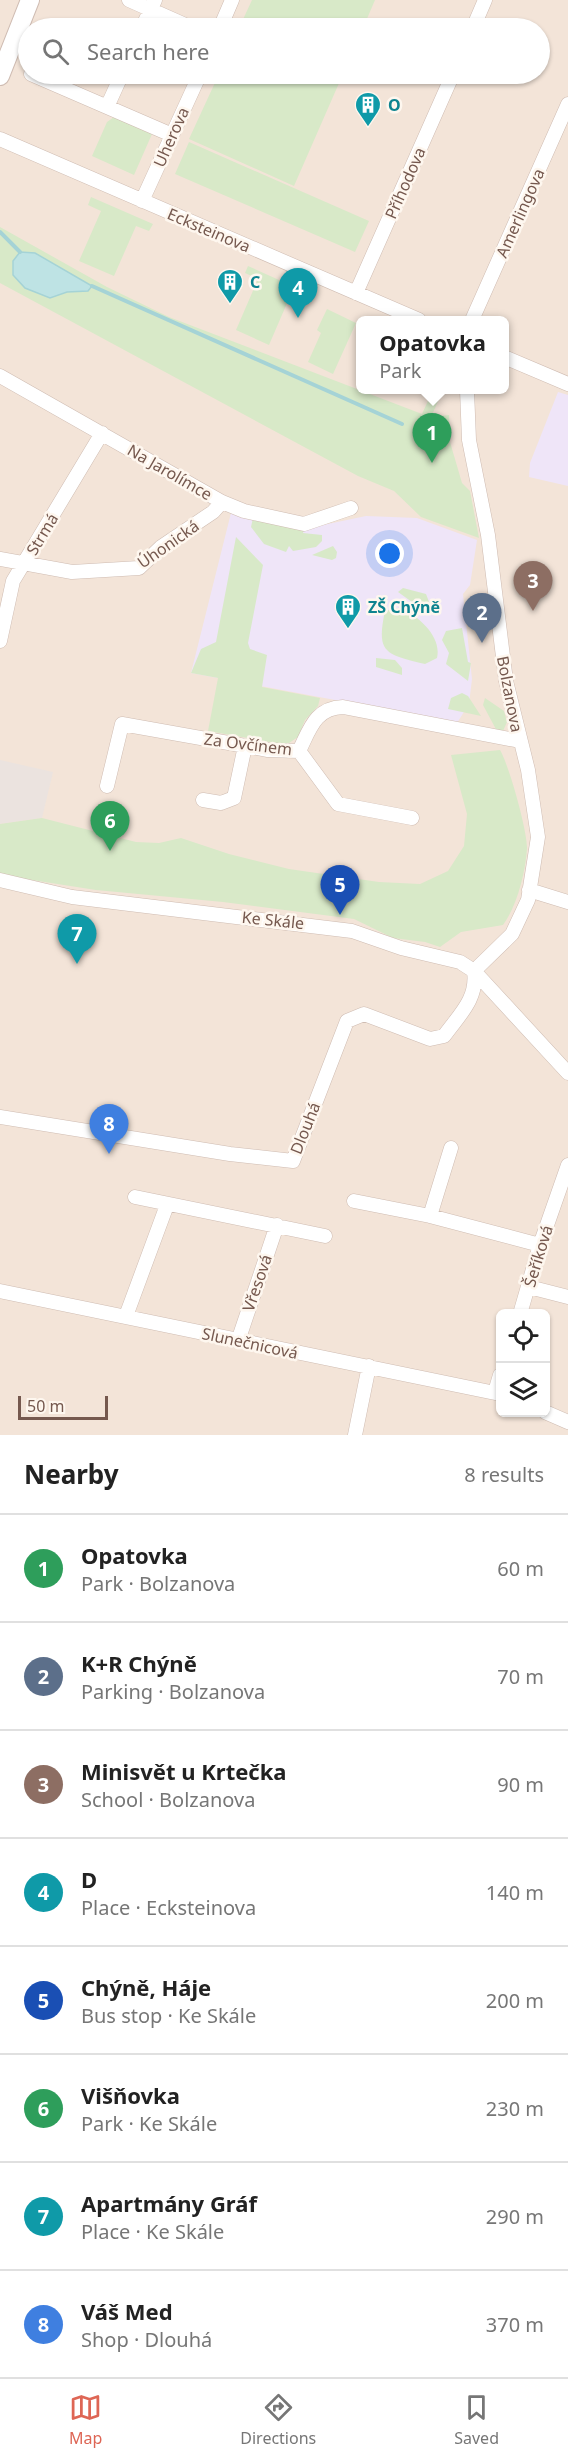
<!DOCTYPE html>
<html lang="en">
<head>
<meta charset="utf-8">
<style>
	:root { --surface:#fff; --page:#f6f6f6; --text:#222; --muted:#767676; --line:#e0e0e0; --accent:#de6655 }
	body { margin:0; font-family:"Noto Sans",sans-serif; background:var(--page); color:var(--text) }
	.controls { position:absolute; right:18px; bottom:18px; display:grid; overflow:hidden; border-radius:9px; box-shadow:0 2px 4px #0004 }
	.controls button { width:54px; height:54px; display:grid; place-items:center; padding:0; border:0; border-bottom:2px solid var(--line); background:var(--surface); color:var(--text); font:30px sans-serif }
	.scale { position:absolute; left:18px; bottom:15px; width:90px; box-sizing:border-box; padding-left:6px; border:3px solid #75584e; border-top:0; font-size:16px; line-height:21px; white-space:nowrap; color:#75584e; -webkit-text-stroke:4px #fef7ef; paint-order:stroke }
	.you { position:absolute; left:390px; top:554px; width:21px; height:21px; margin:-15px; border:4px solid #fff; border-radius:50%; background:#1a73e8; box-shadow:0 0 0 9px #1a73e833 }
	.badge { display:grid; place-items:center; width:39px; height:39px; border-radius:50%; background:var(--accent); color:#fff; font-size:20px; font-weight:700 }
	.pin { position:absolute; translate:-50% -50px; filter:drop-shadow(0 2px 3px #0008) }
	.pin::after { content:''; position:absolute; top:32px; width:21px; height:18px; background:inherit; clip-path:polygon(0 0,100% 0,50% 100%) }
	.popup { position:absolute; left:356px; top:316px; width:153px; height:78px; box-sizing:border-box; display:grid; place-content:center; border-radius:9px; background:var(--surface); filter:drop-shadow(0 2px 4px #0005); font-size:20px; white-space:nowrap; color:var(--muted) }
	.popup b { font-size:22px; color:var(--text) }
	.popup::after { content:''; position:absolute; left:50%; top:100%; margin-left:-12px; border:12px solid transparent; border-top-color:var(--surface) }
	.list { margin:0; padding:0; list-style:none }
	h2 { display:flex; justify-content:space-between; align-items:center; height:78px; margin:0; padding:0 24px; font-size:26px }
	h2 small { font-size:20px; font-weight:400; color:var(--muted) }
	.list li { display:grid; grid-template-columns:39px 1fr auto; gap:18px; align-items:center; box-sizing:border-box; height:108px; padding:0 24px; border-top:2px solid var(--line) }
	.list b { display:block; font-size:22px; white-space:nowrap }
	.list p { margin:0; font-size:20px; white-space:nowrap; color:var(--muted) }
	.list em { font-size:20px; font-style:normal; color:var(--muted) }
	.icon { flex:none; width:33px; height:33px; fill:none; stroke:currentColor; stroke-width:2; stroke-linecap:round; stroke-linejoin:round }
	.map { position:relative; flex:none; width:568px; height:1435px; overflow:hidden }
	.search { position:absolute; background:var(--surface); box-shadow:0 2px 4px #0004; left:18px; right:18px; top:18px; height:66px; display:flex; align-items:center; gap:15px; box-sizing:border-box; padding:0 21px; border-radius:33px; color:var(--muted); font-size:22px }
	.sheet { height:942px; background:var(--surface) }
	nav { display:flex; justify-content:space-around; align-items:center; box-sizing:border-box; height:84px; border-top:2px solid var(--line); background:var(--surface); font-size:16px; color:var(--muted) }
	nav a { display:grid; justify-items:center; gap:3px }
	nav .on { color:var(--accent) }
	.map>svg:first-child { display:block }
	.residential { fill:#f3e4d8; fill-rule:evenodd }
	.industrial { fill:#ebe3df }
	.education { fill:#efe5f8 }
	.green { fill:#d8e9c8 }
	.water { fill:#bee3e4; stroke:#a5d3d6; stroke-width:1.5 }
	.lines { fill:none; stroke-linecap:round; stroke-linejoin:round }
	.stream { stroke:#a5d3d6; stroke-width:4 }
	.minor-casing { stroke:#cfbcb2; stroke-width:15 }
	.tertiary-casing { stroke:#cfbcb2; stroke-width:20 }
	.minor { stroke:#fff; stroke-width:14 }
	.tertiary { stroke:#fff; stroke-width:18 }
	.labels { text-anchor:middle; stroke-width:5; stroke-linejoin:round; paint-order:stroke }
	.culture-label { font-size:16px; font-weight:bold; fill:#0d838f; stroke:#fef7ef; text-anchor:start }
	.street-label { font-size:16px; fill:#75584e; stroke:#fef7ef }
</style>
</head>
<body>
<div class="map">
<svg width="568" height="1435" viewBox="0 0 568 1435">
	<rect width="100%" height="100%" fill="#fbf2e9"/>
	<path class="residential" d="M 0,0 L 568,0 L 568,1435 L 0,1435 ZM 28,28 L 540,28 L 540,74 L 28,74 ZM 360,320 L 504,320 L 504,390 L 360,390 ZM 500,1314 L 546,1314 L 546,1412 L 500,1412 Z"/>
	<path class="industrial" d="M 0,760 L 53,772 L 42,818 L 0,824 Z"/>
	<path class="education" d="M 558,392 L 568,395 L 568,486 L 529,477 L 530,463 Z
		M 231,513 L 304,529 L 366,516 L 417,518 L 477,540 L 470,585 L 463,594 L 472,679 L 469,704 L 457,723 L 191,673 Z"/>
	<path class="green" d="M 252,0 L 375,0 L 363,28 L 239,28 Z
		M 219,74 L 343,74 L 294,186 L 189,139 Z
		M 114,117 L 152,134 L 134,175 L 92,156 L 107,122 Z
		M 189,142 L 369,221 L 355,252 L 175,174 Z
		M 91,197 L 153,224 L 149,231 L 136,226 L 114,276 L 79,261 L 101,211 L 88,205 Z
		M 0,227 L 107,287 L 169,317 L 422,414 L 433,390 L 443,390 L 431,417 L 449,415 L 450,442 L 462,483 L 470,491 L 479,538 L 421,517 L 394,491 L 358,476 L 0,283 Z
		M 248,266 L 308,293 L 304,299 L 291,294 L 269,345 L 236,330 L 258,279 L 245,273 Z
		M 327,309 L 356,323 L 333,374 L 308,362 L 321,333 L 317,330 Z
		M 253,518 L 304,529 L 303,533 L 322,535 L 322,541 L 316,547 L 293,551 L 289,546 L 286,552 L 264,544 L 251,527 Z
		M 236,537 L 263,565 L 248,643 L 250,649 L 267,655 L 262,687 L 320,698 L 318,706 L 305,720 L 298,737 L 286,745 L 208,731 L 218,678 L 191,673 L 201,649 L 216,642 Z
		M 333,546 L 337,552 L 336,558 L 332,560 L 312,555 Z
		M 403,588 L 426,594 L 431,607 L 426,612 L 398,592 Z
		M 402,607 C 419,618 442,636 437,658 L 425,664 C 385,654 376,653 385,611 Z
		M 462,628 L 468,662 L 471,663 L 468,681 L 446,664 L 449,653 L 442,640 L 446,631 Z
		M 376,658 L 395,660 L 402,668 L 402,675 L 376,667 Z
		M 462,693 L 468,696 L 481,716 L 448,709 L 451,698 Z
		M 485,698 L 504,711 L 507,722 L 503,731 L 498,733 L 483,705 Z
		M 500,750 C 509,765 528,833 527,849 C 525,874 517,906 503,925 L 461,932 L 440,947 L 425,942 L 393,938 L 354,919 L 223,902 L 96,890 L 0,875 L 0,824 L 42,818 L 136,842 L 159,843 L 181,838 L 229,854 L 289,869 L 379,882 L 420,884 L 448,871 L 464,846 L 467,814 L 451,755 Z"/>
	<path class="water" d="M 20,252 L 35,253 L 92,286 L 88,291 L 67,292 L 50,298 L 25,288 L 13,275 L 13,261 Z"/>
	<g class="lines">
		<path class="stream" d="M 0,232 L 20,252
			M 92,286 L 402,424"/>
		<defs>
			<path id="minor" d="M 129,0 L 192,28
				M 142,28 L 155,0
				M 220,28 L 232,0
				M 473,28 L 485,0
				M 31,74 L 172,135
				M 107,107 L 122,74
				M 0,139 L 419,320
				M 142,201 L 200,74
				M 356,293 L 453,74
				M 472,320 L 568,104
				M 504,357 L 568,384
				M 0,376 L 222,502 L 244,511 L 304,524 L 351,508
				M 467,390 L 469,440 L 488,535 L 506,681 L 528,770 L 538,837 L 528,900 L 512,934 L 474,971
				M 0,559 L 72,572 L 139,568 L 161,547 L 213,512 L 222,502
				M 0,641 L 13,581 L 102,433
				M 299,751 L 338,804 L 412,818
				M 107,786 L 122,724 L 268,750 L 299,751 C 310,729 315,708 343,707 L 520,741
				M 203,800 L 221,803 L 234,798 L 245,746
				M 0,880 L 72,897 L 352,931 L 401,948 L 460,962 L 474,971 L 568,1073
				M 529,890 L 568,902
				M 0,1117 L 230,1154 L 293,1161 L 347,1021 L 364,1014 L 430,1039 L 444,1036 C 459,1015 478,999 474,971
				M 135,1197 L 325,1236
				M 354,1201 L 430,1216 L 540,1245
				M 430,1216 L 451,1148
				M 529,1287 L 568,1297
				M 0,1291 L 500,1394
				M 520,1314 L 540,1245 L 568,1165
				M 126,1316 L 167,1205
				M 238,1341 L 277,1225
				M 495,1392 L 500,1375
				M 545,1412 L 568,1422
				M 355,1435 L 369,1366"/>
			<path id="tertiary" d="M 0,76 L 30,0"/>
		</defs>
		<use href="#minor" class="minor-casing"/>
		<use href="#tertiary" class="tertiary-casing"/>
		<use href="#minor" class="minor"/>
		<use href="#tertiary" class="tertiary"/>
	</g>
	<defs>
		<symbol id="building-pin" viewBox="-11 -11 22 30"><path d="M0 17L-7.5 6A9.5 9.5 0 1 1 7.5 6Z" fill="#0f9aa8" stroke="#fef7ef"/><path d="M-4-6H4V6H1V3H-1V6H-4ZM-2.5-4.3h1.7v1.8h-1.7ZM.8-4.3h1.7v1.8H.8ZM-2.5-1h1.7V.8h-1.7ZM.8-1h1.7V.8H.8Z" fill="#fff"/></symbol>
	</defs>
	<g fill-rule="evenodd">
		<use href="#building-pin" x="353" y="90" width="30" height="40"/>
		<use href="#building-pin" x="215" y="267" width="30" height="40"/>
		<use href="#building-pin" x="333" y="592" width="30" height="40"/>
	</g>
	<g class="labels">
		<g class="culture-label">
			<text x="388" y="111">O</text>
			<text x="250" y="288">C</text>
			<text x="368" y="613">ZŠ Chýně</text>
		</g>
		<g class="street-label">
			<text transform="translate(171 137) rotate(-66)" y="6">Uherova</text>
			<text transform="translate(405 183) rotate(-66)" y="6">Příhodova</text>
			<text transform="translate(520 213) rotate(-66)" y="6">Amerlingova</text>
			<text transform="translate(209 230) rotate(23)" y="6">Ecksteinova</text>
			<text transform="translate(170 472) rotate(30)" y="6">Na Jarolímce</text>
			<text transform="translate(42 534) rotate(-59)" y="6">Strmá</text>
			<text transform="translate(168 544) rotate(-35)" y="6">Úhonická</text>
			<text transform="translate(510 694) rotate(79)" y="6">Bolzanova</text>
			<text transform="translate(248 744) rotate(7)" y="6">Za Ovčínem</text>
			<text transform="translate(273 920) rotate(6)" y="6">Ke Skále</text>
			<text transform="translate(305 1128) rotate(-68)" y="6">Dlouhá</text>
			<text transform="translate(538 1256) rotate(-73)" y="6">Šeříková</text>
			<text transform="translate(257 1283) rotate(-71)" y="6">Vřesová</text>
			<text transform="translate(250 1343) rotate(12)" y="6">Slunečnicová</text>
		</g>
	</g>
</svg>
<div class="controls">
<button><svg class="icon" aria-label="locate" viewBox="0 0 24 24"><circle cx="12" cy="12" r="6"/><path d="M12 2v4M12 18v4M2 12h4M18 12h4"/></svg></button>
<button><svg class="icon" aria-label="layers" viewBox="0 0 24 24"><path d="M12 4l9 5-9 5-9-5zM3 14l9 5 9-5"/></svg></button>
</div>
<div class="scale">50 m</div>
<div class="you"></div>
<div class="pin badge" style="left:432px;top:463px;background:#2e9e5b">1</div>
<div class="popup"><b>Opatovka</b>Park</div>
<div class="pin badge" style="left:482px;top:643px;background:#5c6f8a">2</div>
<div class="pin badge" style="left:533px;top:611px;background:#8d6e63">3</div>
<div class="pin badge" style="left:298px;top:318px;background:#0f9aa8">4</div>
<div class="pin badge" style="left:340px;top:915px;background:#1a4fb4">5</div>
<div class="pin badge" style="left:110px;top:851px;background:#2e9e5b">6</div>
<div class="pin badge" style="left:77px;top:964px;background:#0f9aa8">7</div>
<div class="pin badge" style="left:109px;top:1154px;background:#3f7fe0">8</div>
<div class="search"><svg class="icon" aria-label="search" viewBox="0 0 24 24"><circle cx="10" cy="10" r="6"/><path d="M15 15l6 6"/></svg>Search here</div>
</div>
<section class="sheet">
<h2>Nearby<small>8 results</small></h2>
<ul class="list">
<li><span class="badge" style="background:#2e9e5b">1</span><div><b>Opatovka</b><p>Park · Bolzanova</p></div><em>60 m</em></li>
<li><span class="badge" style="background:#5c6f8a">2</span><div><b>K+R Chýně</b><p>Parking · Bolzanova</p></div><em>70 m</em></li>
<li><span class="badge" style="background:#8d6e63">3</span><div><b>Minisvět u Krtečka</b><p>School · Bolzanova</p></div><em>90 m</em></li>
<li><span class="badge" style="background:#0f9aa8">4</span><div><b>D</b><p>Place · Ecksteinova</p></div><em>140 m</em></li>
<li><span class="badge" style="background:#1a4fb4">5</span><div><b>Chýně, Háje</b><p>Bus stop · Ke Skále</p></div><em>200 m</em></li>
<li><span class="badge" style="background:#2e9e5b">6</span><div><b>Višňovka</b><p>Park · Ke Skále</p></div><em>230 m</em></li>
<li><span class="badge" style="background:#0f9aa8">7</span><div><b>Apartmány Gráf</b><p>Place · Ke Skále</p></div><em>290 m</em></li>
<li><span class="badge" style="background:#3f7fe0">8</span><div><b>Váš Med</b><p>Shop · Dlouhá</p></div><em>370 m</em></li>
</ul>
</section>
<nav>
<a class="on"><svg class="icon" aria-label="map" viewBox="0 0 24 24"><path d="M3 6l6-2 6 2 6-2v14l-6 2-6-2-6 2zM9 4v14M15 6v14"/></svg>Map</a>
<a><svg class="icon" aria-label="directions" viewBox="0 0 24 24"><path d="M12 3l9 9-9 9-9-9zM9 14v-3h6M13 9l2 2-2 2"/></svg>Directions</a>
<a><svg class="icon" aria-label="saved" viewBox="0 0 24 24"><path d="M7 4h10v16l-5-4-5 4z"/></svg>Saved</a>
</nav>
</body>
</html>
